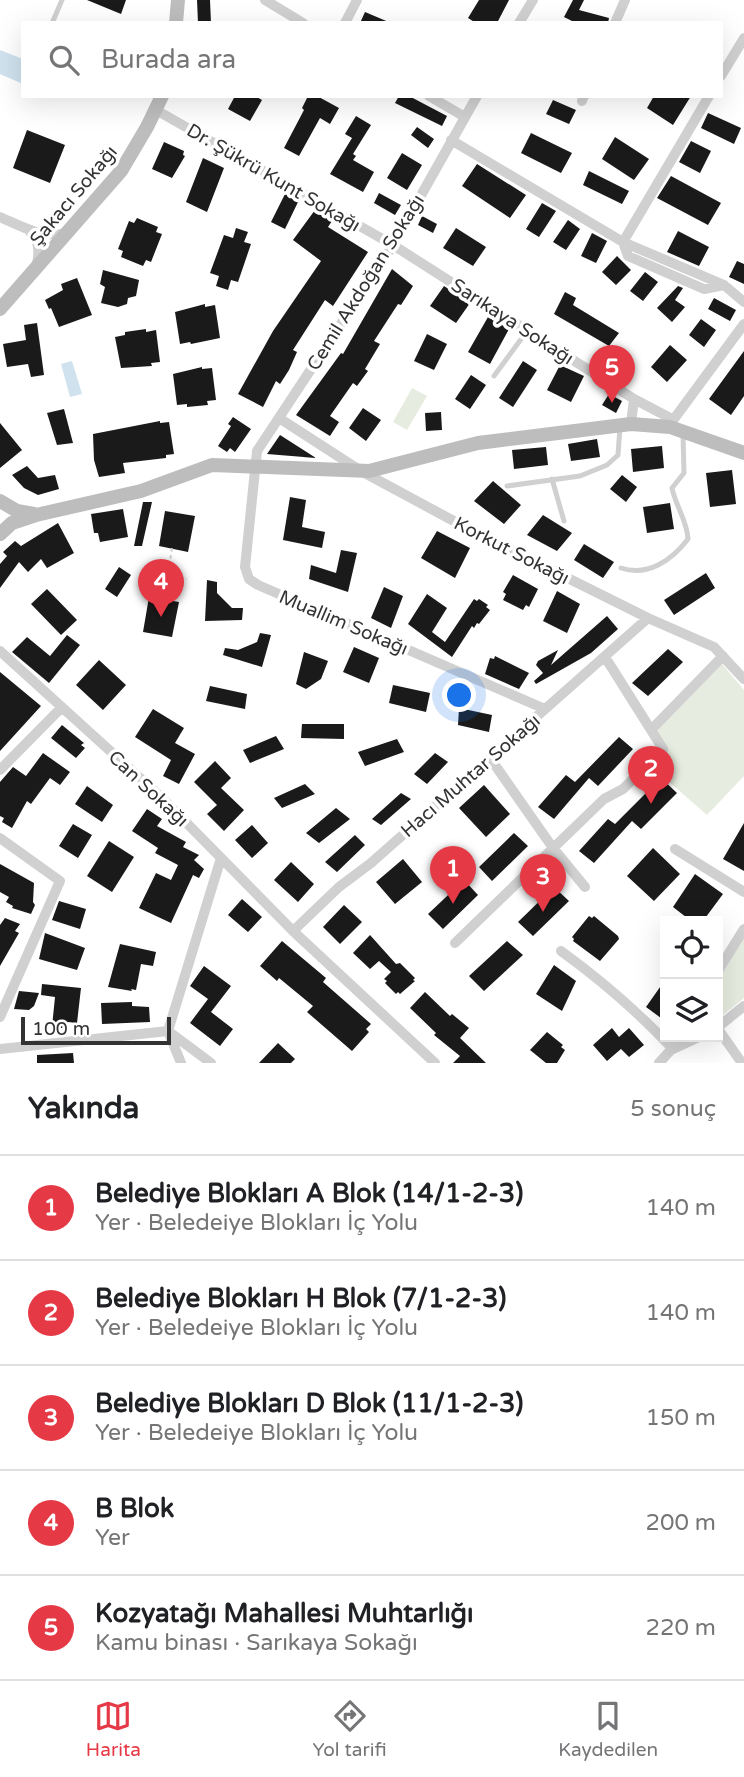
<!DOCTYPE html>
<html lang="tr">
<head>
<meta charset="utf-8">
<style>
	:root { --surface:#fff; --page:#f2f2f2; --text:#202124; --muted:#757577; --line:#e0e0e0; --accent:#e63946 }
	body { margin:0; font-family:"Varela Round",sans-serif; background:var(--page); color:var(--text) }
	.controls { position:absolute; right:21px; bottom:21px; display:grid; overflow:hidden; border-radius:0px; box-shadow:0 7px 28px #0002 }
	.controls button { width:63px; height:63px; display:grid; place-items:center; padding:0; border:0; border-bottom:2px solid var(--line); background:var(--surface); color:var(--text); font:35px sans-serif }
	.scale { position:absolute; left:21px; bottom:18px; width:150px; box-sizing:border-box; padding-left:7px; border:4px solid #333; border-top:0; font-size:19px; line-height:24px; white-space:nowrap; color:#333; -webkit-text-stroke:5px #fff; paint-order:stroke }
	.you { position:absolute; left:460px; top:696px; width:24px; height:24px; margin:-18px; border:5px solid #fff; border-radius:50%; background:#1a73e8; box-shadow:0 0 0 10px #1a73e833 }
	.badge { display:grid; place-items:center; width:46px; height:46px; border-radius:50%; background:var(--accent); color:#fff; font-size:23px; font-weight:700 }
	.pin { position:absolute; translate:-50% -58px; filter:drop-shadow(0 2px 4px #0008) }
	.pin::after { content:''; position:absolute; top:37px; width:24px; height:21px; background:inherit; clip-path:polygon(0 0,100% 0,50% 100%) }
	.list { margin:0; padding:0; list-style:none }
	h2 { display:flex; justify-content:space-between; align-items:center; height:91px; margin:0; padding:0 28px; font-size:30px }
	h2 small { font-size:23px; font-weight:400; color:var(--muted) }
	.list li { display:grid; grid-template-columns:46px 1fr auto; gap:21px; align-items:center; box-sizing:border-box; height:105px; padding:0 28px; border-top:2px solid var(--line) }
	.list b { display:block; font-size:26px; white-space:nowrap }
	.list p { margin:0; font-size:23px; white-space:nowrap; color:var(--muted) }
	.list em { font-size:23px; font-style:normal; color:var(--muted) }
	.icon { flex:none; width:38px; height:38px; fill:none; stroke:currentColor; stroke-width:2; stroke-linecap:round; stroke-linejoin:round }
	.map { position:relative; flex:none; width:744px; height:1063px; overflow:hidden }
	.search { position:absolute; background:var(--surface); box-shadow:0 7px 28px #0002; left:21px; right:21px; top:21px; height:77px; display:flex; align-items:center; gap:18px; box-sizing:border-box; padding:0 24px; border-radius:0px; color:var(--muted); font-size:26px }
	.sheet { height:616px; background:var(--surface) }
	nav { display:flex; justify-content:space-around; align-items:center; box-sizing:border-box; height:98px; border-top:2px solid var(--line); background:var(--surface); font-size:19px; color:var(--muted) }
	nav a { display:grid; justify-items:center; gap:4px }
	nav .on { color:var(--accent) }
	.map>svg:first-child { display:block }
	.green { fill:#e6ecdf }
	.water { fill:#cfe2ee }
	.building { fill:#1a1a1a }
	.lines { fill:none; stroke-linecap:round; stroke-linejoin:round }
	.path { stroke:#cdcdcd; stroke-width:2; stroke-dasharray:3.5 3.5; stroke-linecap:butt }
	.lane { stroke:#d0d0d0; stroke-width:5 }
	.street { stroke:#d0d0d0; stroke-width:10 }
	.secondary { stroke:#bdbdbd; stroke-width:14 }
	.labels { text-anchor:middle; stroke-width:7; stroke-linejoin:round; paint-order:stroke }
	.street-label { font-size:19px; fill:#333; stroke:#fff }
</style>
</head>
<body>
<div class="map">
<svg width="744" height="1063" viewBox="0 0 744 1063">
	<rect width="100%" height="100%" fill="#fff"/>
	<path class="green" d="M 412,388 L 427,396 L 407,430 L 393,422 Z
		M 722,664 L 744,690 L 744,776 L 707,815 L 651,766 L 668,749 L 656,732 Z
		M 744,938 L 744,998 L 718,1019 L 718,981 Z"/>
	<path class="water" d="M 0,50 L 23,59 L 23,84 L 0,74 Z
		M 72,361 L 82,394 L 70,397 L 61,364 Z"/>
	<path class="building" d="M 87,0 L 126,0 L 121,14 Z
		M 197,0 L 210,0 L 211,23 L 198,23 Z
		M 479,0 L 509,0 L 497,23 L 476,23 L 468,18 Z
		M 573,0 L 584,0 L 579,10 L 609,18 L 608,23 L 576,23 L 564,17 Z
		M 365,12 L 391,23 L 360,23 Z
		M 235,96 L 255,96 L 262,100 L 250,121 L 228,109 Z
		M 308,96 L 317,96 L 339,108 L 330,124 L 320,118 L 299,156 L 284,148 L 304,110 L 302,108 Z
		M 399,96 L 409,96 L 447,116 L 442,126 L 395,103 Z
		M 654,96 L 691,96 L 673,125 L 647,108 Z
		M 553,100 L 576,110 L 569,124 L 546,114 Z
		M 708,113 L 741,128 L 734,144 L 701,128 Z
		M 356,116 L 371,125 L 353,154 L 356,156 L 353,160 L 374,172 L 363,192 L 330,174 L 352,138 L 345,134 Z
		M 417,127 L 434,139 L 428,148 L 411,135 Z
		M 27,130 L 65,145 L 50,183 L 13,168 Z
		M 531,133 L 572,153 L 561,173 L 521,153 Z
		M 615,137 L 649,159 L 634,180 L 602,159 Z
		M 691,141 L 711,151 L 700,173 L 679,162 Z
		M 164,142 L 184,151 L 183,155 L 185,156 L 172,178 L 152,169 Z
		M 402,153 L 422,165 L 407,190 L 387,178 Z
		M 203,158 L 224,168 L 207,212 L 186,202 Z
		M 477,164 L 526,195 L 510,218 L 462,186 Z
		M 589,171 L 629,191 L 622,204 L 583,185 Z
		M 671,176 L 721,203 L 708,225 L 657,198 Z
		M 286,192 L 299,200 L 285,229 L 271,222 Z
		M 379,193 L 401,205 L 395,215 L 374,203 Z
		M 542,203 L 556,211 L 539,237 L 526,229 Z
		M 315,210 L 332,221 L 328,227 L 368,252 L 333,306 L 325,300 L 293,350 L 297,352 L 289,370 L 280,384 L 276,381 L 263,407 L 238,394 L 273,331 L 321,261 L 293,240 Z
		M 422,216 L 437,224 L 433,233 L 418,225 Z
		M 137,218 L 158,227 L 156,232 L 162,234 L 151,262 L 146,260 L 143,266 L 121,257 L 123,251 L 118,249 L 129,221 L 134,223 Z
		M 568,220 L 580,229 L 566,250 L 553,242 Z
		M 236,228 L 248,232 L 244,242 L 251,244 L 238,282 L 231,280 L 228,290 L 216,286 L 219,276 L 210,273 L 224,235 L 233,238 Z
		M 456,228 L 486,247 L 473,266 L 443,248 Z
		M 678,231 L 709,247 L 699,266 L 667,252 Z
		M 592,233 L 607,241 L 596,263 L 581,256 Z
		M 617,256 L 631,270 L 616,285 L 602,272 Z
		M 737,261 L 744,264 L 744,284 L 729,277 Z
		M 392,269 L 413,286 L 401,305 L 398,304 L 374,341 L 380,344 L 365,369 L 368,371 L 357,386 L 353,383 L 330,416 L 339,422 L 330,436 L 296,415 L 341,353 L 343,354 Z
		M 103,270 L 139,280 L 136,296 L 128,298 L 127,304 L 118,307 L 101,303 L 105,287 L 100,284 Z
		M 645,272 L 658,282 L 643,301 L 630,291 Z
		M 77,278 L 92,315 L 59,327 L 51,308 L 49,309 L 45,300 L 63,290 L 61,284 Z
		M 444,286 L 470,303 L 456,323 L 430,306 Z
		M 678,286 L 683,288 L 675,300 L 685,307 L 672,322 L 657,308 Z
		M 565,292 L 576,298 L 573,305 L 619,333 L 609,346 L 554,314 Z
		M 714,298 L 736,310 L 730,321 L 708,309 Z
		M 205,304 L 205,307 L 215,305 L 220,338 L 191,344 L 190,342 L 180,344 L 175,312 Z
		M 488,317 L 509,329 L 490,364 L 468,352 Z
		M 701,319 L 716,330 L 704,347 L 689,335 Z
		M 37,323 L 44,375 L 31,377 L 28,364 L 7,367 L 3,344 L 26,340 L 24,325 Z
		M 146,329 L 146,332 L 156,330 L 160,362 L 151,363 L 152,366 L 121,368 L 115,337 L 125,335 L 125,332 Z
		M 427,334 L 447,344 L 434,370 L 414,361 Z
		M 670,345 L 687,360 L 667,382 L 651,367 Z
		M 744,351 L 744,396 L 731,415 L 709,399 Z
		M 523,361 L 537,370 L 513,407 L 499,398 Z
		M 560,365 L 584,376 L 571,402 L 547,390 Z
		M 202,367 L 202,369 L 212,368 L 216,400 L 207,401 L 208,405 L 187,407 L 187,404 L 177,405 L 173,374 Z
		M 471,375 L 486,385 L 470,409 L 455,399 Z
		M 609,394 L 622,401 L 616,413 L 602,405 Z
		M 363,408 L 381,420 L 366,441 L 349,428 Z
		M 64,409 L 73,443 L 57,445 L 47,413 Z
		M 441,412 L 442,430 L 426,431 L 425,413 Z
		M 233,417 L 251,429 L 235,452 L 230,448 L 227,452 L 218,446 L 231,426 L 228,424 Z
		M 160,421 L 160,423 L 169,422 L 174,454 L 166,455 L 166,458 L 123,463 L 125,473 L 99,477 L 94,460 L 93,434 Z
		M 0,423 L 22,450 L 0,468 Z
		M 280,435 L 316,458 L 267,454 Z
		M 597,439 L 600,457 L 571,461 L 568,444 Z
		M 662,446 L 664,468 L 633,472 L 631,449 Z
		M 546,447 L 548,465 L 514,469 L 512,450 Z
		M 27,466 L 38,478 L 55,475 L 59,489 L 38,495 L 24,488 L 12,475 Z
		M 732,470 L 736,504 L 710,507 L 706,473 Z
		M 622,475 L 637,487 L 626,502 L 610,489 Z
		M 493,481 L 521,505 L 504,524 L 474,501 Z
		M 290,497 L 306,500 L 302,527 L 325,532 L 322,548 L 283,540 Z
		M 143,502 L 152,502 L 142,546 L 134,546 Z
		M 670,503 L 674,529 L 647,533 L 643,507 Z
		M 123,509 L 128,537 L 100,542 L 98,533 L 94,533 L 91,514 Z
		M 165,511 L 195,516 L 188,552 L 159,546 Z
		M 543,515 L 572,533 L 557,551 L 527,535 Z
		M 58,523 L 74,553 L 47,568 L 41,559 L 28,572 L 19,562 L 0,588 L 0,564 L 7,556 L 3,552 L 15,541 L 21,546 Z
		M 437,531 L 470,548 L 455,578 L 421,558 Z
		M 584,544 L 614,562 L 603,578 L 574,560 Z
		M 341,550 L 357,553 L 348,592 L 309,579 L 311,565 L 336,573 Z
		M 119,567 L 131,575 L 117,597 L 105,589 Z
		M 706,573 L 715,588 L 674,615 L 664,600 Z
		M 513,575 L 538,589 L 529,607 L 526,605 L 523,610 L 503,600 L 506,594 L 503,592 Z
		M 207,580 L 217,582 L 217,593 L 232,608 L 243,608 L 242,620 L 205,621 Z
		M 384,587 L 403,596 L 391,628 L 371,618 Z
		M 47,589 L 77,620 L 61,635 L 31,604 Z
		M 557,591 L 580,604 L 567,633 L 543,621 Z
		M 427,594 L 447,608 L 432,632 L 445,642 L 474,599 L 477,601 L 479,599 L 488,605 L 486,607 L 490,610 L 479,624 L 477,623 L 474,628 L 472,626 L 452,657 L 408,624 Z
		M 149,597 L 179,602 L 172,637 L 143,632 Z
		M 607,616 L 618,629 L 591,653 L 536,684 L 534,681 L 543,673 L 536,665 L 538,661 L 558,650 L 551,665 Z
		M 260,633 L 271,635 L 262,667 L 223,655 L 225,648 L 238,650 L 257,642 Z
		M 67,635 L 80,645 L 49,683 L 12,652 L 27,637 L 50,656 Z
		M 354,647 L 379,658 L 369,683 L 343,672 Z
		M 668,649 L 683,662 L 648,696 L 632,683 Z
		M 304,652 L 328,661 L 321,679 L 306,689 L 296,684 Z
		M 495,656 L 529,673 L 519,689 L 485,674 L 490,658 L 494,659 Z
		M 99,660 L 126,685 L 103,710 L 76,685 Z
		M 0,672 L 41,706 L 0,751 Z
		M 393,685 L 430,693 L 426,712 L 389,703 Z
		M 210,686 L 247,694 L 245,709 L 206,701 Z
		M 459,708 L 492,715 L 489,732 L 458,725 Z
		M 153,709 L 184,728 L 175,743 L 195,754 L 179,784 L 163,776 L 171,760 L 135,737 Z
		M 302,724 L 344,724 L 344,739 L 301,738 Z
		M 62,725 L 84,743 L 81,745 L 85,748 L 76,758 L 51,738 Z
		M 276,736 L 284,749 L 250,763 L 243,750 Z
		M 619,737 L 633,749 L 598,786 L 589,778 L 554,819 L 538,807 L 566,775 L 575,782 Z
		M 397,739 L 404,752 L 365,766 L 358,752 Z
		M 43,753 L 70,772 L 60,785 L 50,778 L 31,804 L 27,801 L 12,828 L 2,822 L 4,818 L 0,816 L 0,782 L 13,767 L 26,776 Z
		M 435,753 L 448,762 L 427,784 L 414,774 Z
		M 215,761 L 231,778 L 221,788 L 244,810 L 224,831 L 207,814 L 217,805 L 194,782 Z
		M 661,778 L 677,793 L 641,829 L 632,821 L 594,863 L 579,851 L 608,819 L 615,824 Z
		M 305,784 L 315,794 L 282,808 L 274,798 Z
		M 484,785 L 510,814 L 486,837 L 459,808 Z
		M 87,786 L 113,805 L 102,822 L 75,804 Z
		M 401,793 L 411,799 L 381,825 L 372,819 Z
		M 336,808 L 350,819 L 319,843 L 306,833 Z
		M 147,809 L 162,819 L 157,826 L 186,842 L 183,847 L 199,855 L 194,860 L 204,869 L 199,878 L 193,875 L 171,923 L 139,908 L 156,873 L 171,880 L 178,865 L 155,853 L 158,848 L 132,831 Z
		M 744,823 L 744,871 L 723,859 Z
		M 73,824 L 92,835 L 78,858 L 59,846 Z
		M 252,825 L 268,843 L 252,858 L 235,840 Z
		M 514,833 L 528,846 L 492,881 L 479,867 Z
		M 355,835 L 365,845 L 337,872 L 325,862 Z
		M 109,841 L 134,857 L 112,892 L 87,876 Z
		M 653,848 L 680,874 L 654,901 L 627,876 Z
		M 403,859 L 422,882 L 395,904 L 376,882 Z
		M 291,862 L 314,884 L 298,902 L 274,880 Z
		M 0,864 L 34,883 L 33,902 L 35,905 L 31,914 L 12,908 L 13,906 L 6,902 L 9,897 L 0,892 Z
		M 695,874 L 723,894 L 703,921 L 691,921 L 673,907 Z
		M 464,880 L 478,895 L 443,929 L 428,914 Z
		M 554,887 L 569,901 L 533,936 L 518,922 Z
		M 242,899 L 262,917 L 248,932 L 228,915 Z
		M 59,901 L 86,909 L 80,929 L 52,920 Z
		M 344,905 L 362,922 L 340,944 L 323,927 Z
		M 589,916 L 592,918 L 594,916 L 618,936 L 619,939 L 600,961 L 573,941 L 574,939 L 572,937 Z
		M 5,918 L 20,924 L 15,931 L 19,933 L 0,966 L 0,925 Z
		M 45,933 L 85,948 L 77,970 L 39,959 Z
		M 370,935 L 396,964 L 400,963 L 415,978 L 413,980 L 415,981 L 400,994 L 398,992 L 396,994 L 385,983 L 387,981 L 384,979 L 391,972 L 379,961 L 370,969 L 353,953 Z
		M 282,941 L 326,978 L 323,982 L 371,1024 L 366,1029 L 369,1032 L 352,1051 L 307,1012 L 313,1006 L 279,978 L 277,981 L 260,966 Z
		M 507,941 L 523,955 L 484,991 L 469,976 Z
		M 120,944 L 156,952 L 153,966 L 141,964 L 136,990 L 131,989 L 132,991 L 108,987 Z
		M 554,965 L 576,981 L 562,1011 L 536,994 Z
		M 204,966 L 231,986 L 211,1012 L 233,1029 L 220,1046 L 190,1023 L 208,999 L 190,986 Z
		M 665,980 L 665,1021 L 646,1007 Z
		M 42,984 L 81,988 L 77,1023 L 68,1022 L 62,1028 L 52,1027 L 55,997 L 41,995 Z
		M 19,991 L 39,993 L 34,1006 L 29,1010 L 14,1009 Z
		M 425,992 L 450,1016 L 452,1014 L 469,1028 L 460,1038 L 486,1063 L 453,1063 L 460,1056 L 434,1035 L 436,1033 L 410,1008 Z
		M 132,1002 L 132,1006 L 149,1007 L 150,1022 L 102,1024 L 101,1003 Z
		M 612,1028 L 619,1037 L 629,1028 L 644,1045 L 629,1057 L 621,1049 L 607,1061 L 593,1045 Z
		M 547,1032 L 563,1045 L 561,1047 L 565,1050 L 557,1063 L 546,1063 L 530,1050 Z
		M 278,1043 L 295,1059 L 291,1063 L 259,1063 Z
		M 73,1053 L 74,1063 L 37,1063 L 37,1055 Z"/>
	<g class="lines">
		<path class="path" d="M 152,573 L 187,579
			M 164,600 L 172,548"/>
		<path class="lane" d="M 53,21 L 62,0
			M 494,376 L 527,331
			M 552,479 L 564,521
			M 507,486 L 580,476 L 607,465 L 618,455 L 620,427
			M 621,568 C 648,577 672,560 688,539 C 687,520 676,507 672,488 L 684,473 L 683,435"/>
		<path class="street" d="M 265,0 L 303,23
			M 345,23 L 357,0
			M 519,23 L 533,0
			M 615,23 L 625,0
			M 721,76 L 744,38
			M 429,96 L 465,117
			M 477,96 L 393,245 L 257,451 L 245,567 L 249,579 L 258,585 L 545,709
			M 709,96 L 623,242 L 628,256 L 704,289 L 724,285
			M 582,101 L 584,96
			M 156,110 L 393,245 L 634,399 L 672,419
			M 451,140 L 623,242 L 724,285 L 744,302
			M 0,217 C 21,226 42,239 66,233
			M 28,230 C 40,239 40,253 36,267
			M 279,418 L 361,471 L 463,526 L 648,618 L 714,647 L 744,679
			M 671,423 L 744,324
			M 631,424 L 634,399
			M 0,651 L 162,798 L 293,931 L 435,1063
			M 651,730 L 723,656
			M 490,758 L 553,848 L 585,887
			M 0,770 L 62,707
			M 0,838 L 60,881 L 0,1017
			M 675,849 L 744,892
			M 293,931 L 339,887 L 371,863 L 648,618
			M 455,943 L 604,799 L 623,789 L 663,749 L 605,657
			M 561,951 C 601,980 638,1012 672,1048
			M 718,971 L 744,929
			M 718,1027 L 744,1006
			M 718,1029 L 742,1063
			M 0,1049 L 168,1031 L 211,1063
			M 671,1050 L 699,1037
			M 181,1063 L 168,1031 L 221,858
			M 659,1063 L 670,1051 L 678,1037"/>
		<path class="secondary" d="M 176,23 L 178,0
			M 0,309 L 121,171 L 147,127 L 162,96
			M 0,501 L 17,511 L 34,514
			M 0,534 L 12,523 L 36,515 L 141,491 L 212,465 L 369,471 L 478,443 L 631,424 L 670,427 L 744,453"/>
	</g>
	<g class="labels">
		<g class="street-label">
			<text transform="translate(274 177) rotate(30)" y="7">Dr. Şükrü Kunt Sokağı</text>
			<text transform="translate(73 195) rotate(-50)" y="7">Şakacı Sokağı</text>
			<text transform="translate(365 282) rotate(-58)" y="7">Cemil Akdoğan Sokağı</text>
			<text transform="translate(513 321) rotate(33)" y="7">Sarıkaya Sokağı</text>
			<text transform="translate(512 550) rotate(27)" y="7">Korkut Sokağı</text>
			<text transform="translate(344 622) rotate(23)" y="7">Muallim Sokağı</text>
			<text transform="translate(470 775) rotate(-41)" y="7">Hacı Muhtar Sokağı</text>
			<text transform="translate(149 788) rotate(43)" y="7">Can Sokağı</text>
		</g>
	</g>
</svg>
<div class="controls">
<button><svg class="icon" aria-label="locate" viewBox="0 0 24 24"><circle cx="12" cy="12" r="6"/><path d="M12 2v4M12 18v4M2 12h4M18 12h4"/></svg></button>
<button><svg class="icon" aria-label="layers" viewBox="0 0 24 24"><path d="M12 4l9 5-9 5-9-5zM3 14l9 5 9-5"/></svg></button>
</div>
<div class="scale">100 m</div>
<div class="you"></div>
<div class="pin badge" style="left:453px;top:904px">1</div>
<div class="pin badge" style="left:651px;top:804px">2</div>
<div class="pin badge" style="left:543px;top:912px">3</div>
<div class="pin badge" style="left:161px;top:617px">4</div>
<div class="pin badge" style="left:612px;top:403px">5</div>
<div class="search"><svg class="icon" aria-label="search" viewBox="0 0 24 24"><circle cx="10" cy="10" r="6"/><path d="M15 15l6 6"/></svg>Burada ara</div>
</div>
<section class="sheet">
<h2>Yakında<small>5 sonuç</small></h2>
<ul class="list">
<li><span class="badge">1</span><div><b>Belediye Blokları A Blok (14/1-2-3)</b><p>Yer · Beledeiye Blokları İç Yolu</p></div><em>140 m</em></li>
<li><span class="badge">2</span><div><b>Belediye Blokları H Blok (7/1-2-3)</b><p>Yer · Beledeiye Blokları İç Yolu</p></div><em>140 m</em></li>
<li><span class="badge">3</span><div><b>Belediye Blokları D Blok (11/1-2-3)</b><p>Yer · Beledeiye Blokları İç Yolu</p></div><em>150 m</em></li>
<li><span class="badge">4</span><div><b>B Blok</b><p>Yer</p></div><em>200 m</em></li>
<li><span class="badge">5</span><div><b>Kozyatağı Mahallesi Muhtarlığı</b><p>Kamu binası · Sarıkaya Sokağı</p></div><em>220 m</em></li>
</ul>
</section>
<nav>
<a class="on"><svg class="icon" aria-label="map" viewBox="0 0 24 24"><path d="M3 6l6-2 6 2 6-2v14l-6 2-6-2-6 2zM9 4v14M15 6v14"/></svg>Harita</a>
<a><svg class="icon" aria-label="directions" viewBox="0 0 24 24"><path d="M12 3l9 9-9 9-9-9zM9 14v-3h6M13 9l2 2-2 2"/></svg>Yol tarifi</a>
<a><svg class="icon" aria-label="saved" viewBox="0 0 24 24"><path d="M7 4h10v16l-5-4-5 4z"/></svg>Kaydedilen</a>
</nav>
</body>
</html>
